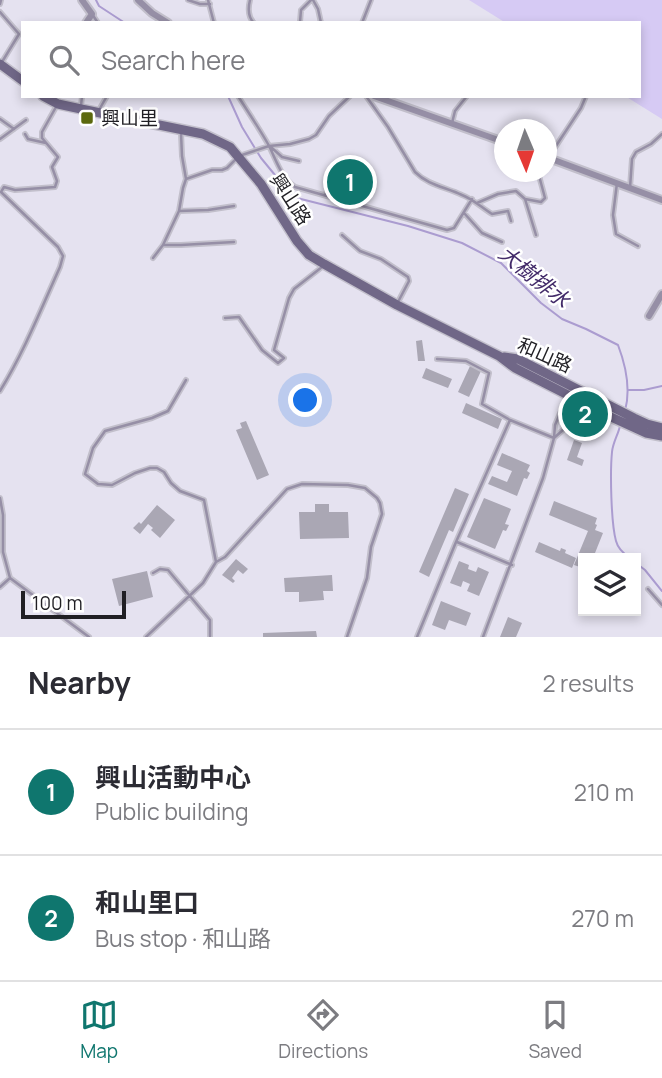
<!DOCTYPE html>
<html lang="en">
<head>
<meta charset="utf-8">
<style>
	:root { --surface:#fff; --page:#f7f7f7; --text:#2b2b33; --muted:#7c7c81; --line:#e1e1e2; --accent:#0f766e }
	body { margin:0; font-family:Manrope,"Noto Sans TC",sans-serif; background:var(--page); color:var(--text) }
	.controls { position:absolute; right:21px; bottom:21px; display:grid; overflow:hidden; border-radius:0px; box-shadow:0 4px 10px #0003 }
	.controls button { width:63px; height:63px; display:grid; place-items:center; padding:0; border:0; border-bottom:2px solid var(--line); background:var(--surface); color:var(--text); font:35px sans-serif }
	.compass { position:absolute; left:494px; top:119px; width:63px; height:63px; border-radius:50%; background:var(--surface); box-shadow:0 4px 10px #0003; rotate:178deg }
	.scale { position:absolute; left:21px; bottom:18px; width:105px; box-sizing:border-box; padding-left:7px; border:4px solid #201f24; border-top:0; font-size:19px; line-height:24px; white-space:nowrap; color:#201f24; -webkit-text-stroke:5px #fff; paint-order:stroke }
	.you { position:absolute; left:306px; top:401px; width:24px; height:24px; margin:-18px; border:5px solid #fff; border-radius:50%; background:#1a73e8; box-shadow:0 0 0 10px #1a73e833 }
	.badge { display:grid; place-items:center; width:46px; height:46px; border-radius:50%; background:var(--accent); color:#fff; font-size:23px; font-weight:700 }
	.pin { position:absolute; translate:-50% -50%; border:4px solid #fff; box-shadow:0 2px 7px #0006 }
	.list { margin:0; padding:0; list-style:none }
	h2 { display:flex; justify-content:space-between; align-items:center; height:91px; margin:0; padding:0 28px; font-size:30px }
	h2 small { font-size:23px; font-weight:400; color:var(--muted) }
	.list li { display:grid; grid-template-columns:46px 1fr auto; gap:21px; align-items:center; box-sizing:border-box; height:126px; padding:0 28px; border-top:2px solid var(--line) }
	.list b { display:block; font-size:26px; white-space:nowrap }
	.list p { margin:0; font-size:23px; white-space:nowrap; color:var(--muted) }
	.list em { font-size:23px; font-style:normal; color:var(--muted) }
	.icon { flex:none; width:38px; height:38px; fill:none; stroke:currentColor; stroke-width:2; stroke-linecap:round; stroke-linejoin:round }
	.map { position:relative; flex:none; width:662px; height:637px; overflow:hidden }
	.search { position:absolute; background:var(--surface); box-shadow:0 4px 10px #0003; left:21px; right:21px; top:21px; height:77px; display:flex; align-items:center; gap:18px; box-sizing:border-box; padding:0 24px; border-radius:0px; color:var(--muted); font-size:26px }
	.sheet { height:343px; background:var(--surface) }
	nav { display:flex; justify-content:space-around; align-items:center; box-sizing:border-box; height:98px; border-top:2px solid var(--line); background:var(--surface); font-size:19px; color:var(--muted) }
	nav a { display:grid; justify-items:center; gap:4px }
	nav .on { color:var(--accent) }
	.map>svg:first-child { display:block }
	.green { fill:#d6caf4 }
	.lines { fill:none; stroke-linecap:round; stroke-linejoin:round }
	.stream { stroke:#ab9cd0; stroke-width:2 }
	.building { fill:#aaa7b4 }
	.service-casing { stroke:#c2bfcb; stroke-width:6 }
	.minor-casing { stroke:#c2bfcb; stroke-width:10 }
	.secondary-casing { stroke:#c2bfcb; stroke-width:12 }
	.service { stroke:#968fa6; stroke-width:2.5 }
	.minor { stroke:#968fa6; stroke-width:6 }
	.secondary { stroke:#706787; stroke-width:9 }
	.poi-dot { fill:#5b680e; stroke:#fff; stroke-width:2.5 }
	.labels { text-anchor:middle; stroke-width:5; stroke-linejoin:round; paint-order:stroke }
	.poi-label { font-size:19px; fill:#201f24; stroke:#fff; text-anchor:start }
	.street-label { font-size:19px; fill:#201f24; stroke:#fff }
	.water-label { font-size:21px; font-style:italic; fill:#422a69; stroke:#fff }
</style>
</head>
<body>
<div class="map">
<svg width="662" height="637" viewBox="0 0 662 637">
	<rect width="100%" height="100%" fill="#e5e2f0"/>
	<path class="green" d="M 469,0 L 662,0 L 662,119 L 625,96 L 639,96 L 639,23 L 506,23 Z"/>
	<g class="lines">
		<path class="stream" d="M 96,0 L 99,6 L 125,23
			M 228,96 L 242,127 L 261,158 L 293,197 L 408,226 L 462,243 L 501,263 L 541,303 L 562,319 L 586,329 L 618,345 C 626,366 631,389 625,411
			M 629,390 L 644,390 L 662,386
			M 620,426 C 618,435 613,442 612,452 C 610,472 611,523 616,541 C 618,549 624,554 630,558
			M 636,563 L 645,570 L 662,591"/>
	</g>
	<path class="building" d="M 358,168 L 365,178 L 341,196 L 334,186 Z
		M 422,340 L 425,361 L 418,361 L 416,341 Z
		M 470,366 L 481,371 L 469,397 L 458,392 Z
		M 426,368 L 452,379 L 448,388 L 422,378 Z
		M 466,403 L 502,419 L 498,429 L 462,413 Z
		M 246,421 L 269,475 L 257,480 L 236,430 L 242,428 L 240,423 Z
		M 574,440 L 582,443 L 577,457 L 584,460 L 582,466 L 567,460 Z
		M 502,453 L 530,465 L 527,471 L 530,473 L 527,479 L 524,478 L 517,496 L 488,484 L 492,476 L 507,482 L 512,471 L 497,465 Z
		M 455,488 L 469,494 L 453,532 L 449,530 L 429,577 L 419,572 Z
		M 484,498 L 511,509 L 505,524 L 509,525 L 506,531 L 503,530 L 495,549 L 467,537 Z
		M 554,501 L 597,518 L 595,524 L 597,525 L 595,530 L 603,533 L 593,558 L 583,558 L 583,568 L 574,565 L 588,531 L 549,515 Z
		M 315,504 L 329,504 L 329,512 L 348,512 L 349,538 L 300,539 L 299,512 L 315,512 Z
		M 157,505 L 175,520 L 160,538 L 151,530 L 153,528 L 148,524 L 140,534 L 133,528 L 139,522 L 141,524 Z
		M 539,542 L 560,551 L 561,548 L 566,550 L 565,553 L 576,558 L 572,568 L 535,552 Z
		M 236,559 L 248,569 L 243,574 L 238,570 L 232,578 L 235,581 L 233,583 L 222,575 Z
		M 459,561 L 469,565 L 468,569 L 476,572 L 478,567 L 489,572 L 479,596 L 467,591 L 470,584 L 463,581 L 461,587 L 450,583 Z
		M 147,571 L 153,597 L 119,606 L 112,579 Z
		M 332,575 L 333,591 L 323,591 L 324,600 L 299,602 L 299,592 L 285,592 L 284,578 Z
		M 441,601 L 471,613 L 466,626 L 449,620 L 445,630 L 432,625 Z
		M 508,617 L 522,623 L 516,637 L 500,637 Z
		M 316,631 L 317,637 L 263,637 L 263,633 Z"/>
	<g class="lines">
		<defs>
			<path id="service" d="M 188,0 L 200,4 L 210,4
				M 208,0 L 214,23
				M 250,0 C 248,8 248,17 254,23
				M 313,0 L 318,9 L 321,23
				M 0,4 L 1,0
				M 0,12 L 19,34 L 2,62
				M 92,14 L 98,23
				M 300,22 L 301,10 L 311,0
				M 362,23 L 371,0
				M 238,96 C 248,112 259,128 268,144 C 276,159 280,176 295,187 L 447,230 L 454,228 L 472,199
				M 366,96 L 388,127 L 415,172 C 428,185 445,187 462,195 C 473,199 482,208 492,214 L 508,211 L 511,221
				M 81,106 L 82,96
				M 99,110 L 107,96
				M 0,119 L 14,129
				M 452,123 L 455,111 L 467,96
				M 25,134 L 28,139 L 46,143
				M 0,139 L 26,120
				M 272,148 L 282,157 L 299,161
				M 242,155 L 269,146 L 290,144 L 309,139 L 316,135 L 329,116 L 350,96
				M 548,158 L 581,108 L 586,96
				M 186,179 L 212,170 L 222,170 L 227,168 L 236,159
				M 617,183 L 613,215 L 616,234 L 638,246
				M 630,188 L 632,159 L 636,152 L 651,144 L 662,134
				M 325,195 L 333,182
				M 525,199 L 536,235
				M 477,203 L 498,194 L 516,191 L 525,199 L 541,202 L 545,198 L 538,172
				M 179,211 L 208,210 L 234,206
				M 464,213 L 482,233 L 502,242
				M 342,235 L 360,251 L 381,259 L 408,277 L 409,281 L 398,302
				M 163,245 L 181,245 L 234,242
				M 153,258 L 163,245 L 179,211 L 183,188 L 186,179 L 182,156 L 181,133
				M 225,318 L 239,317 L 262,350 L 278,363 L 284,358 L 274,350 L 289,298 L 294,289 L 322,267
				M 437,359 L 466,361 L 489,373 L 482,404 L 510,420 L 554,438
				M 186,380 L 168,411 L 152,418 L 105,431 L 93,448 L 85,474 L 98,484 L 112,485 L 135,473 L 150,468 L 157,468 L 164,472 L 171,483 L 180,491 L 204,500 L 216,562
				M 0,391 C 24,352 41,309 60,267 L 63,256 L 58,247 L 1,192 L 4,187 L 15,190 L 55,187 L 57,181 L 52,167 L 58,157 L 42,138 L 42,132 L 56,107
				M 554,438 L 564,429 L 576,403
				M 0,498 L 3,515 L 3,552 L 10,578 L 89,637
				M 457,542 L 512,565
				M 153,573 L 160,569 L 168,570 L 210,620 L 210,636
				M 0,587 L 10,578
				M 648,589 L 662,605
				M 146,637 L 203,583 L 216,562 L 225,557 L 287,489 L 302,484 L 348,485 L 365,488 L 377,498 L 380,503 L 382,514 L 371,547 L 367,578 L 347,637
				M 417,637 L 456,542 L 510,420
				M 483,637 L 543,478 L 554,438 L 555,425 L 568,395 L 575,390"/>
			<path id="minor" d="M 82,0 L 92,14 L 86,23
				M 138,0 L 152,13 L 168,23
				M 374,96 L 504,142
				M 546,157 L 662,200
				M 649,316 L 662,294"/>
			<path id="secondary" d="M 0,64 L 23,81
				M 43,96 L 58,104 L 81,109 L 203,134 L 230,147 L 261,184 L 297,241 L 309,255 L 324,264 L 397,305 L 499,356 L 515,368 L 611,417 L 646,433 L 662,436
				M 504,357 L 518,359 L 634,418 L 647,424 L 662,428"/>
		</defs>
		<use href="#service" class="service-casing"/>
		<use href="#minor" class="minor-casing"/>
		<use href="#secondary" class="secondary-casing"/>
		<use href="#service" class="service"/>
		<use href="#minor" class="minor"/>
		<use href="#secondary" class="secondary"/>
	</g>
	<rect class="poi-dot" x="80" y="111" width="14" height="14" rx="3.5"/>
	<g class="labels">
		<g class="poi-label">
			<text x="101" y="125">興山里</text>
		</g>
		<g class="street-label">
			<text transform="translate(291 199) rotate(57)" y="7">興山路</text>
			<text transform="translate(545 355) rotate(24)" y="7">和山路</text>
		</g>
		<g class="water-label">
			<text transform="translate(534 277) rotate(39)" y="7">大樹排水</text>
		</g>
	</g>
</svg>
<div class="controls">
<button><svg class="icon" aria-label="layers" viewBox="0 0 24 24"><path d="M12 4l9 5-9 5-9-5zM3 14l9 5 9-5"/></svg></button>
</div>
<svg class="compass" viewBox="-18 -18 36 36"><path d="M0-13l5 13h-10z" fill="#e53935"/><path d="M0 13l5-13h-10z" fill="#7c7c81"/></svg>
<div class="scale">100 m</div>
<div class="you"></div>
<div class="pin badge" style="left:350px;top:182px">1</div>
<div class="pin badge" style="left:585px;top:414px">2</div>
<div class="search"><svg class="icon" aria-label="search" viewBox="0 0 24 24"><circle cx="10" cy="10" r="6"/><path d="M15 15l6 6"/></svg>Search here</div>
</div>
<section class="sheet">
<h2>Nearby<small>2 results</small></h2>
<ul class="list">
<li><span class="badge">1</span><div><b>興山活動中心</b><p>Public building</p></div><em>210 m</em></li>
<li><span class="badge">2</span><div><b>和山里口</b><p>Bus stop · 和山路</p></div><em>270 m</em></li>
</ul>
</section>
<nav>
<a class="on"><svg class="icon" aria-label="map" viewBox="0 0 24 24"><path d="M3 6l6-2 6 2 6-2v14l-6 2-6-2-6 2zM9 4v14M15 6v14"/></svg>Map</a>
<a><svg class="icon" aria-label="directions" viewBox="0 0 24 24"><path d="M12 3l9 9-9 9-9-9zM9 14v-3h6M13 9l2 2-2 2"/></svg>Directions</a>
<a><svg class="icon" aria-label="saved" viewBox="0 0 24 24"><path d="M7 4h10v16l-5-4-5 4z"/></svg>Saved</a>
</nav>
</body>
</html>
